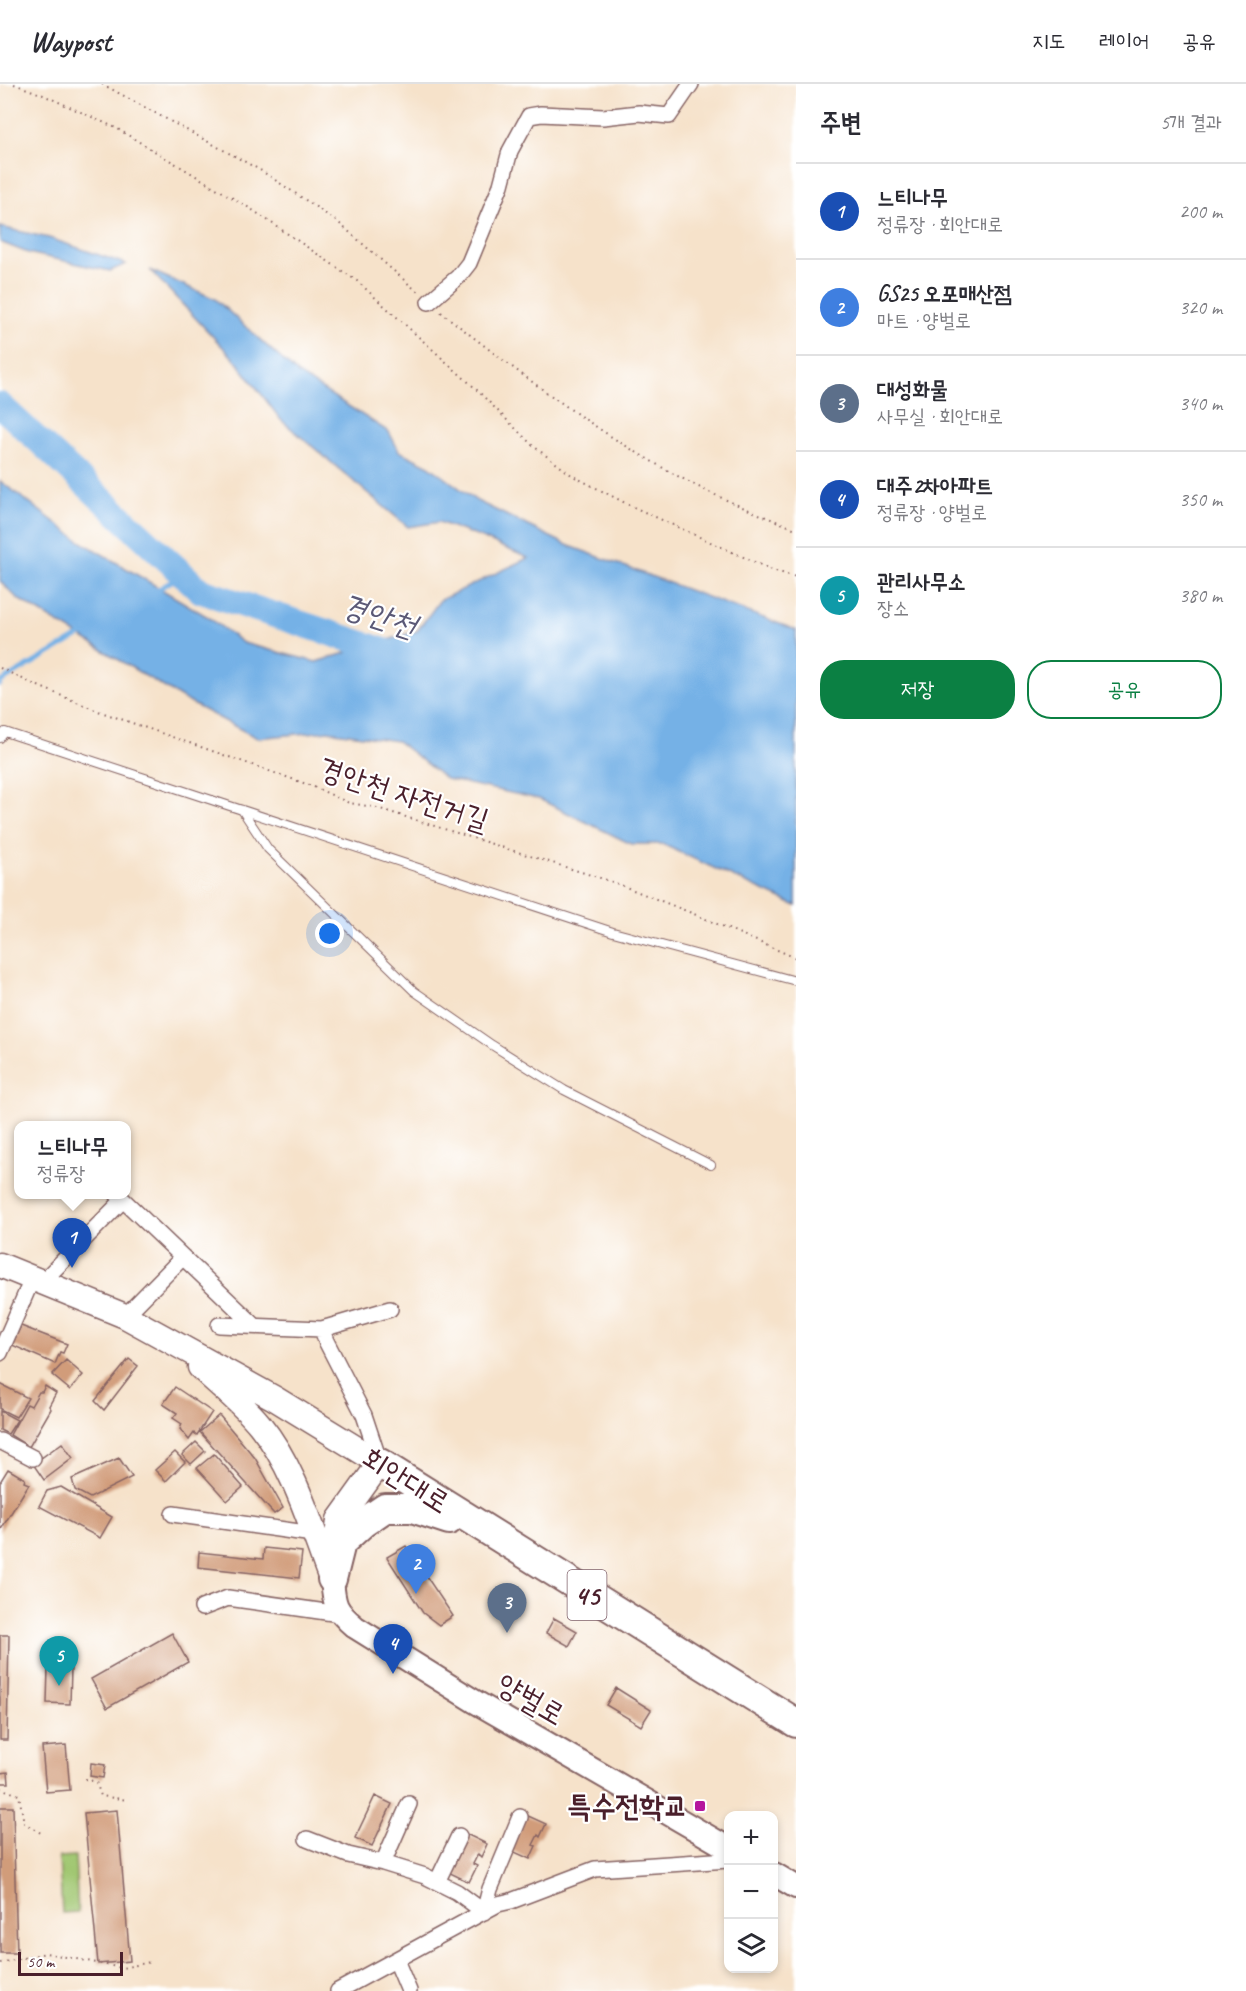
<!DOCTYPE html>
<html lang="ko">
<head>
<meta charset="utf-8">
<style>
	:root { --surface:#fff; --page:#f7f7f7; --text:#2b2b33; --muted:#7c7c81; --line:#e1e1e2; --accent:#0b8043 }
	body { margin:0; font-family:Caveat,"Poor Story",sans-serif; background:var(--page); color:var(--text) }
	.controls { position:absolute; right:18px; bottom:18px; display:grid; overflow:hidden; border-radius:12px; box-shadow:0 3px 9px #0003 }
	.controls button { width:54px; height:54px; display:grid; place-items:center; padding:0; border:0; border-bottom:2px solid var(--line); background:var(--surface); color:var(--text); font:30px sans-serif }
	.scale { position:absolute; left:18px; bottom:15px; width:105px; box-sizing:border-box; padding-left:6px; border:3px solid #4a1f2b; border-top:0; font-size:16px; line-height:21px; white-space:nowrap; color:#4a1f2b; -webkit-text-stroke:4px #fff; paint-order:stroke }
	.you { position:absolute; left:330px; top:850px; width:21px; height:21px; margin:-15px; border:4px solid #fff; border-radius:50%; background:#1a73e8; box-shadow:0 0 0 9px #1a73e833 }
	.badge { display:grid; place-items:center; width:39px; height:39px; border-radius:50%; background:var(--accent); color:#fff; font-size:20px; font-weight:700 }
	.pin { position:absolute; translate:-50% -50px; filter:drop-shadow(0 2px 3px #0008) }
	.pin::after { content:''; position:absolute; top:32px; width:21px; height:18px; background:inherit; clip-path:polygon(0 0,100% 0,50% 100%) }
	.popup { position:absolute; left:14px; top:1037px; width:117px; height:78px; box-sizing:border-box; display:grid; place-content:center; border-radius:12px; background:var(--surface); filter:drop-shadow(0 2px 4px #0005); font-size:20px; white-space:nowrap; color:var(--muted) }
	.popup b { font-size:22px; color:var(--text) }
	.popup::after { content:''; position:absolute; left:50%; top:100%; margin-left:-12px; border:12px solid transparent; border-top-color:var(--surface) }
	.list { margin:0; padding:0; list-style:none }
	h2 { display:flex; justify-content:space-between; align-items:center; height:78px; margin:0; padding:0 24px; font-size:26px }
	h2 small { font-size:20px; font-weight:400; color:var(--muted) }
	.list li { display:grid; grid-template-columns:39px 1fr auto; gap:18px; align-items:center; box-sizing:border-box; height:96px; padding:0 24px; border-top:2px solid var(--line) }
	.list b { display:block; font-size:22px; white-space:nowrap }
	.list p { margin:0; font-size:20px; white-space:nowrap; color:var(--muted) }
	.list em { font-size:20px; font-style:normal; color:var(--muted) }
	.actions { display:flex; gap:12px; padding:18px 24px }
	.actions a { flex:1; padding:14px 0; border:2px solid var(--accent); border-radius:24px; text-align:center; font-size:21px; color:var(--accent) }
	.actions .main { background:var(--accent); color:#fff }
	.icon { flex:none; width:33px; height:33px; fill:none; stroke:currentColor; stroke-width:2; stroke-linecap:round; stroke-linejoin:round }
	.map { position:relative; flex:none; width:796px; height:1907px; overflow:hidden }
	header { display:flex; align-items:center; gap:36px; box-sizing:border-box; height:84px; padding:0 30px; background:var(--surface); border-bottom:2px solid var(--line) }
	header strong { font-size:28px }
	nav { display:flex; gap:33px; margin-inline-start:auto; font-size:21px }
	main { display:flex }
	aside { flex:1; background:var(--surface) }
	.map>svg:first-child { display:block }
	.green { fill:#a1c772; stroke:#76734e; stroke-width:1.5 }
	.water { fill:#74b1e6; stroke:#5f6888; stroke-width:1.5 }
	.lines { fill:none; stroke-linecap:round; stroke-linejoin:round }
	.stream { stroke:#74b1e6; stroke-width:4.5 }
	.river { stroke:#74b1e6; stroke-width:26 }
	.building { fill:#d19c7a }
	.lane-casing { stroke:#866363; stroke-width:10 }
	.street-casing { stroke:#866363; stroke-width:18 }
	.secondary-casing { stroke:#866363; stroke-width:26 }
	.primary-casing { stroke:#866363; stroke-width:27 }
	.highway-casing { stroke:#866363; stroke-width:32 }
	.path { stroke:#866363; stroke-width:2; stroke-dasharray:1.5 4.5; stroke-linecap:butt }
	.lane { stroke:#fff; stroke-width:8 }
	.street { stroke:#fff; stroke-width:15 }
	.secondary { stroke:#fff; stroke-width:22 }
	.primary { stroke:#fff; stroke-width:24 }
	.highway { stroke:#fff; stroke-width:28 }
	.poi-dot { fill:#b5179e; stroke:#fff; stroke-width:2 }
	.labels { text-anchor:middle; stroke-width:4.5; stroke-linejoin:round; paint-order:stroke }
	.shield { fill:#fff; stroke:#80626b; stroke-width:1.5 }
	.shield-label { font-size:28px; font-weight:bold; fill:#4a1f2b }
	.street-label { font-size:30px; fill:#4a1f2b; stroke:#fff }
	.poi-label { font-size:30px; font-weight:bold; fill:#4a1f2b; stroke:#fff; text-anchor:end }
	.water-label { font-size:32px; font-style:italic; fill:#5b5976; stroke:#fff }
</style>
</head>
<body>
<header>
<strong>Waypost</strong>
<nav><a>지도</a><a>레이어</a><a>공유</a></nav>
</header>
<main>
<div class="map">
<svg width="796" height="1907" viewBox="0 0 796 1907">
	<rect width="100%" height="100%" fill="#fff"/>
	<filter id="ink" filterUnits="userSpaceOnUse"><feTurbulence type="fractalNoise" baseFrequency=".0167" numOctaves="2"/><feDisplacementMap in="SourceGraphic" scale="12" xChannelSelector="R" yChannelSelector="G"/><feConvolveMatrix kernelMatrix="1 2 1 2 8 2 1 2 1" color-interpolation-filters="sRGB"/></filter>
	<filter id="wash" filterUnits="userSpaceOnUse"><feTurbulence type="fractalNoise" baseFrequency=".008" numOctaves="4" result="noise"/><feDisplacementMap in="SourceGraphic" scale="24" xChannelSelector="R" yChannelSelector="G"/><feGaussianBlur stdDeviation="1.35" result="paint"/><feColorMatrix in="noise" values="0 0 0 0 0 0 0 0 0 0 0 0 0 0 0 0 0 1.4 0 .05"/><feComposite in="paint" operator="in"/></filter>
	<g filter="url(#wash)">
		<rect width="100%" height="100%" fill="#f6e2ca"/>
		<path class="green" d="M 75,1772 L 78,1828 L 62,1829 L 59,1773 Z"/>
		<path class="water" d="M 0,143 L 49,154 L 126,180 L 110,187 L 28,169 L 0,158 Z
			M 150,186 L 215,215 L 298,290 L 389,348 L 399,367 L 429,382 L 477,417 L 567,461 L 796,546 L 796,822 L 662,760 L 631,760 L 539,715 L 446,695 L 397,657 L 328,647 L 257,654 L 187,617 L 18,515 L 0,497 L 0,397 L 80,457 L 208,533 L 243,559 L 316,578 L 417,547 L 440,516 L 528,474 L 482,454 L 439,438 L 408,443 L 281,336 L 236,277 Z"/>
		<g class="lines">
			<path class="stream" d="M 155,507 L 182,491
				M 0,601 L 1,598 L 84,549"/>
			<path class="river" d="M 0,321 L 201,507 L 400,572"/>
		</g>
		<g id="blocks">
			<path class="building" d="M 21,1242 L 67,1260 L 63,1269 L 60,1268 L 55,1280 L 12,1261 Z
				M 129,1275 L 138,1282 L 104,1326 L 95,1317 Z
				M 66,1276 L 83,1291 L 70,1306 L 52,1291 Z
				M 0,1300 L 28,1314 L 16,1333 L 0,1325 Z
				M 45,1302 L 56,1309 L 49,1322 L 51,1325 L 29,1363 L 10,1351 L 27,1320 L 31,1322 L 39,1308 L 42,1308 Z
				M 175,1303 L 212,1328 L 197,1351 L 194,1349 L 189,1356 L 180,1345 L 182,1340 L 173,1334 L 177,1329 L 163,1320 Z
				M 0,1327 L 17,1336 L 8,1350 L 0,1346 Z
				M 219,1331 L 255,1374 L 283,1424 L 274,1430 L 200,1348 Z
				M 196,1358 L 205,1367 L 191,1380 L 182,1371 Z
				M 62,1359 L 73,1374 L 44,1396 L 33,1380 Z
				M 175,1368 L 185,1378 L 166,1397 L 155,1386 Z
				M 214,1370 L 243,1403 L 227,1417 L 197,1384 Z
				M 119,1374 L 132,1393 L 90,1414 L 75,1406 L 72,1395 Z
				M 8,1385 L 25,1395 L 24,1398 L 29,1400 L 0,1447 L 0,1398 Z
				M 61,1403 L 112,1433 L 100,1454 L 39,1422 L 47,1407 Z
				M 406,1462 L 453,1532 L 439,1541 L 423,1529 L 387,1473 Z
				M 264,1464 L 302,1468 L 299,1494 L 198,1483 L 199,1468 L 263,1475 Z
				M 554,1534 L 577,1547 L 569,1562 L 546,1549 Z
				M 172,1549 L 188,1578 L 107,1624 L 91,1595 Z
				M 0,1551 L 9,1551 L 7,1656 L 0,1656 Z
				M 48,1584 L 71,1584 L 70,1620 L 47,1619 Z
				M 616,1604 L 651,1626 L 641,1642 L 606,1621 Z
				M 66,1661 L 70,1706 L 46,1708 L 42,1663 Z
				M 91,1679 L 105,1681 L 103,1694 L 90,1692 Z
				M 8,1688 L 9,1699 L 0,1699 L 0,1689 Z
				M 375,1712 L 392,1720 L 372,1762 L 355,1754 Z
				M 0,1723 L 13,1723 L 17,1869 L 0,1869 Z
				M 117,1726 L 130,1877 L 98,1880 L 84,1729 Z
				M 526,1731 L 546,1740 L 540,1753 L 538,1751 L 533,1761 L 536,1762 L 530,1775 L 510,1766 Z
				M 466,1750 L 487,1760 L 481,1773 L 478,1770 L 473,1780 L 477,1782 L 469,1798 L 448,1788 Z"/>
		</g>
	</g>
	<g filter="url(#ink)">
		<use href="#blocks" fill-opacity="0" stroke="#866363" stroke-width="1.5"/>
		<g class="lines">
			<defs>
				<path id="lane" d="M 0,654 L 5,648 L 613,848 L 796,897
					M 242,726 L 268,765 L 414,907 L 492,961 L 564,1006 L 711,1081"/>
				<path id="street" d="M 429,218 L 458,193 L 469,179 L 501,101 L 510,67 L 529,32 L 541,30 L 603,33 L 639,29 L 669,32 L 691,0
					M 117,1110 L 255,1242
					M 42,1198 L 123,1116
					M 125,1232 L 183,1173
					M 219,1241 L 322,1245
					M 0,1269 L 33,1193
					M 0,1357 L 33,1374
					M 380,1379 L 364,1331 L 326,1257 L 322,1245 L 390,1225
					M 173,1430 L 313,1450
					M 202,1524 L 228,1514 L 340,1530
					M 307,1755 L 348,1771 L 383,1779 L 425,1792 L 457,1808 L 484,1828 L 490,1805 L 520,1733
					M 383,1779 L 409,1720
					M 437,1798 L 459,1752
					M 396,1876 L 409,1907
					M 338,1907 L 498,1820 L 511,1817 L 595,1785 L 728,1776"/>
				<path id="secondary" d="M 332,1495 C 334,1521 335,1526 355,1543 L 474,1617 L 728,1764
					M 774,1790 L 796,1803"/>
				<path id="primary" d="M 0,1181 L 125,1232 L 274,1314 L 380,1379 L 339,1436 L 335,1472
					M 200,1283 C 220,1302 243,1320 260,1341 C 295,1384 311,1443 331,1495"/>
				<path id="highway" d="M 380,1379 L 796,1639
					M 332,1495 L 341,1459 L 363,1439 L 385,1424 L 412,1424 L 449,1436"/>
			</defs>
			<use href="#lane" class="lane-casing"/>
			<use href="#street" class="street-casing"/>
			<use href="#secondary" class="secondary-casing"/>
			<use href="#primary" class="primary-casing"/>
			<use href="#highway" class="highway-casing"/>
			<path class="path" d="M 14,0 L 41,10 L 116,44 L 251,125 L 357,197 L 476,305 L 532,361 L 573,392 L 629,421 L 772,486 L 796,493
				M 102,0 L 260,86 L 313,121 L 340,140 L 419,209
				M 441,228 C 525,294 615,363 711,409 C 739,422 768,434 796,445
				M 0,584 L 31,599 L 98,627 L 312,702 L 349,719 L 374,723 L 613,798 L 694,830 L 796,874
				M 85,1695 L 96,1698 L 101,1712 L 128,1716
				M 0,1704 L 19,1711 L 24,1739 L 41,1749
				M 0,1879 L 46,1869 L 122,1884 L 150,1878"/>
			<use href="#lane" class="lane"/>
			<use href="#street" class="street"/>
			<use href="#secondary" class="secondary"/>
			<use href="#primary" class="primary"/>
			<use href="#highway" class="highway"/>
		</g>
	</g>
	<rect class="poi-dot" x="694" y="1716" width="12" height="12" rx="3"/>
	<g class="labels">
		<rect class="shield" x="567.5" y="1486" width="39" height="50" rx="4.5"/>
		<g class="shield-label">
			<text x="587" y="1521">45</text>
		</g>
		<g class="street-label">
			<text transform="translate(404 710) rotate(18)" y="10">경안천 자전거길</text>
			<text transform="translate(406 1396) rotate(32)" y="10">회안대로</text>
			<text transform="translate(531 1615) rotate(30)" y="10">양벌로</text>
		</g>
		<g class="poi-label">
			<text x="688" y="1732">특수전학교</text>
		</g>
		<g class="water-label">
			<text transform="translate(379 531) rotate(18)" y="11">경안천</text>
		</g>
	</g>
</svg>
<div class="controls">
<button>+</button>
<button>−</button>
<button><svg class="icon" aria-label="layers" viewBox="0 0 24 24"><path d="M12 4l9 5-9 5-9-5zM3 14l9 5 9-5"/></svg></button>
</div>
<div class="scale">50 m</div>
<div class="you"></div>
<div class="pin badge" style="left:72px;top:1184px;background:#1a4fb4">1</div>
<div class="popup"><b>느티나무</b>정류장</div>
<div class="pin badge" style="left:416px;top:1510px;background:#3f7fe0">2</div>
<div class="pin badge" style="left:507px;top:1549px;background:#5c6f8a">3</div>
<div class="pin badge" style="left:393px;top:1590px;background:#1a4fb4">4</div>
<div class="pin badge" style="left:59px;top:1602px;background:#0f9aa8">5</div>
</div>
<aside>
<h2>주변<small>5개 결과</small></h2>
<ul class="list">
<li><span class="badge" style="background:#1a4fb4">1</span><div><b>느티나무</b><p>정류장 · 회안대로</p></div><em>200 m</em></li>
<li><span class="badge" style="background:#3f7fe0">2</span><div><b>GS25 오포매산점</b><p>마트 · 양벌로</p></div><em>320 m</em></li>
<li><span class="badge" style="background:#5c6f8a">3</span><div><b>대성화물</b><p>사무실 · 회안대로</p></div><em>340 m</em></li>
<li><span class="badge" style="background:#1a4fb4">4</span><div><b>대주2차아파트</b><p>정류장 · 양벌로</p></div><em>350 m</em></li>
<li><span class="badge" style="background:#0f9aa8">5</span><div><b>관리사무소</b><p>장소</p></div><em>380 m</em></li>
</ul>
<div class="actions"><a class="main">저장</a><a>공유</a></div>
</aside>
</main>
</body>
</html>
